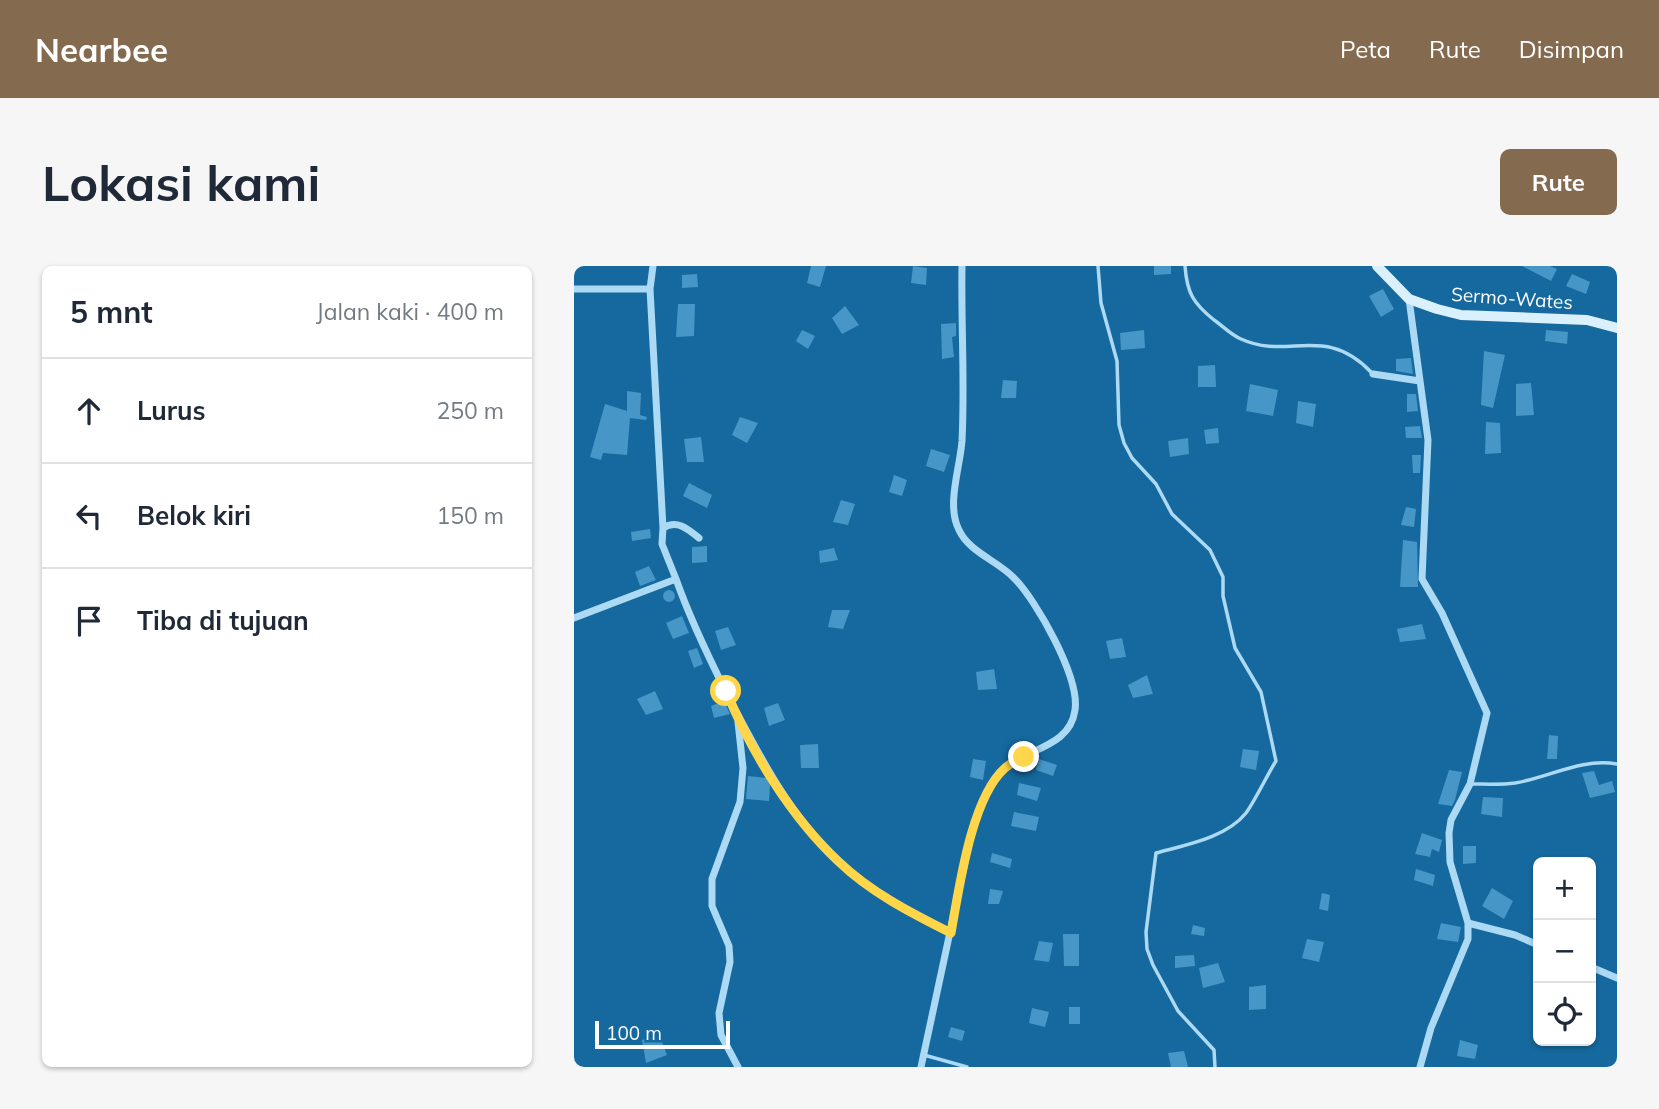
<!DOCTYPE html>
<html lang="id">
<head>
<meta charset="utf-8">
<style>
	:root { --surface:#fff; --page:#f6f6f7; --text:#1f2937; --muted:#747a83; --line:#e0e1e3; --accent:#846b50 }
	body { margin:0; font-family:Mulish,sans-serif; background:var(--page); color:var(--text) }
	.controls { position:absolute; right:21px; bottom:21px; display:grid; overflow:hidden; border-radius:10px; box-shadow:0 2px 5px #0004 }
	.controls button { width:63px; height:63px; display:grid; place-items:center; padding:0; border:0; border-bottom:2px solid var(--line); background:var(--surface); color:var(--text); font:35px sans-serif }
	.scale { position:absolute; left:21px; bottom:18px; width:135px; box-sizing:border-box; padding-left:7px; border:4px solid #fff; border-top:0; font-size:19px; line-height:24px; white-space:nowrap; color:#fff; -webkit-text-stroke:5px #15699e; paint-order:stroke }
	.stop { position:absolute; width:21px; height:21px; margin:-16px; border:5px solid #ffd54a; border-radius:50%; background:#fff }
	.stop.end { background:#ffd54a; border-color:#fff; box-shadow:0 2px 7px #0008 }
	.list { margin:0; padding:0; list-style:none }
	h2 { display:flex; justify-content:space-between; align-items:center; height:91px; margin:0; padding:0 28px; font-size:30px }
	h2 small { font-size:23px; font-weight:400; color:var(--muted) }
	.list li { display:grid; grid-template-columns:46px 1fr auto; gap:21px; align-items:center; box-sizing:border-box; height:105px; padding:0 28px; border-top:2px solid var(--line) }
	.list b { display:block; font-size:26px; white-space:nowrap }
	.list em { font-size:23px; font-style:normal; color:var(--muted) }
	.icon { flex:none; width:38px; height:38px; fill:none; stroke:currentColor; stroke-width:2; stroke-linecap:round; stroke-linejoin:round }
	.map { position:relative; flex:none; width:1043px; height:801px; overflow:hidden; border-radius:10px }
	header { display:flex; align-items:center; gap:42px; box-sizing:border-box; height:98px; padding:0 35px; background:var(--accent); color:#fff }
	header strong { font-size:33px }
	nav { display:flex; gap:38px; margin-inline-start:auto; font-size:24px }
	.intro { display:flex; align-items:center; justify-content:space-between; box-sizing:border-box; height:168px; padding:0 42px }
	h1 { margin:0; font-size:49px }
	.button { padding:18px 32px; border-radius:10px; background:var(--accent); color:#fff; font-size:24px; font-weight:700 }
	main { display:flex; gap:42px; padding:0 42px }
	aside { flex:1; background:var(--surface); border-radius:10px; box-shadow:0 2px 5px #0004 }
	.map>svg:first-child { display:block }
	.building { fill:#4697c7 }
	.lines { fill:none; stroke-linecap:round; stroke-linejoin:round }
	.lane { stroke:#acd9f3; stroke-width:3.5 }
	.street { stroke:#acd9f3; stroke-width:7 }
	.secondary { stroke:#dbf0fd; stroke-width:10 }
	.route { stroke:#ffd54a; stroke-width:9 }
	.labels { text-anchor:middle; stroke-width:5; stroke-linejoin:round; paint-order:stroke }
	.street-label { font-size:19px; fill:#fff; stroke:#15699e }
</style>
</head>
<body>
<header>
<strong>Nearbee</strong>
<nav><a>Peta</a><a>Rute</a><a>Disimpan</a></nav>
</header>
<div class="intro"><h1>Lokasi kami</h1><a class="button">Rute</a></div>
<main>
<aside>
<h2>5 mnt<small>Jalan kaki · 400 m</small></h2>
<ul class="list">
<li><svg class="icon" aria-label="ahead" viewBox="0 0 24 24"><path d="M12 20V5M6 11l6-6 6 6"/></svg><div><b>Lurus</b></div><em>250 m</em></li>
<li><svg class="icon" aria-label="left" viewBox="0 0 24 24"><path d="M17 20v-9H6M10 6l-5 5 5 5"/></svg><div><b>Belok kiri</b></div><em>150 m</em></li>
<li><svg class="icon" aria-label="arrive" viewBox="0 0 24 24"><path d="M6 21V4h12l-3 4 3 4H6"/></svg><div><b>Tiba di tujuan</b></div></li>
</ul>
</aside>
<div class="map">
<svg width="1043" height="801" viewBox="0 0 1043 801">
	<rect width="100%" height="100%" fill="#15699e"/>
	<path class="building" d="M 237,0 L 252,0 L 246,21 L 233,17 Z
		M 339,0 L 353,2 L 352,19 L 337,17 Z
		M 580,0 L 597,0 L 597,8 L 580,9 Z
		M 948,0 L 976,0 L 983,3 L 977,15 Z
		M 123,8 L 124,21 L 108,22 L 108,9 Z
		M 998,8 L 1016,16 L 1012,28 L 992,20 Z
		M 809,23 L 820,43 L 807,51 L 795,30 Z
		M 104,38 L 121,38 L 120,70 L 102,71 Z
		M 271,40 L 285,59 L 268,68 L 258,52 Z
		M 382,57 L 382,70 L 378,71 L 380,91 L 368,93 L 367,58 Z
		M 228,64 L 241,70 L 234,83 L 222,75 Z
		M 570,64 L 571,82 L 547,84 L 546,67 Z
		M 972,64 L 994,66 L 993,78 L 971,75 Z
		M 910,85 L 931,89 L 919,142 L 907,139 Z
		M 837,92 L 839,108 L 822,105 L 822,93 Z
		M 641,99 L 642,121 L 624,121 L 624,100 Z
		M 429,114 L 443,115 L 442,132 L 427,132 Z
		M 957,117 L 960,149 L 942,150 L 942,118 Z
		M 676,118 L 704,124 L 699,150 L 672,145 Z
		M 53,125 L 67,127 L 66,149 L 73,151 L 72,154 L 56,152 L 53,189 L 29,187 L 27,194 L 16,191 L 31,138 L 53,145 Z
		M 833,128 L 842,128 L 844,145 L 833,146 Z
		M 724,135 L 742,138 L 739,161 L 722,157 Z
		M 166,151 L 184,157 L 173,177 L 158,169 Z
		M 912,156 L 926,157 L 927,187 L 911,188 Z
		M 846,160 L 848,172 L 832,172 L 831,161 Z
		M 644,162 L 645,177 L 632,178 L 630,164 Z
		M 127,171 L 130,196 L 113,196 L 110,173 Z
		M 614,172 L 615,188 L 596,191 L 594,175 Z
		M 357,183 L 376,189 L 370,206 L 352,200 Z
		M 838,189 L 847,189 L 846,207 L 839,207 Z
		M 320,209 L 333,214 L 328,230 L 315,226 Z
		M 115,217 L 138,229 L 133,242 L 109,230 Z
		M 267,234 L 281,238 L 274,259 L 259,256 Z
		M 832,241 L 842,243 L 840,261 L 827,259 Z
		M 76,263 L 77,272 L 58,275 L 57,266 Z
		M 829,274 L 843,276 L 844,321 L 826,321 Z
		M 133,280 L 133,296 L 118,297 L 118,281 Z
		M 260,282 L 264,294 L 246,297 L 245,285 Z
		M 75,300 L 82,314 L 66,320 L 61,306 Z
		M89 330a6 6 0 1 1 12 0a6 6 0 1 1-12 0Z
		M 258,344 L 276,344 L 269,363 L 254,361 Z
		M 108,350 L 115,367 L 99,373 L 92,357 Z
		M 848,358 L 852,373 L 826,376 L 823,363 Z
		M 154,361 L 162,379 L 147,384 L 141,365 Z
		M 548,372 L 552,391 L 536,393 L 532,375 Z
		M 123,382 L 129,398 L 120,402 L 114,385 Z
		M 420,403 L 423,423 L 404,424 L 402,406 Z
		M 573,409 L 579,428 L 559,432 L 554,419 Z
		M 81,425 L 89,443 L 72,449 L 63,433 Z
		M 150,435 L 156,448 L 140,452 L 137,440 Z
		M 204,437 L 211,454 L 195,460 L 190,442 Z
		M 975,469 L 984,470 L 983,493 L 973,493 Z
		M 244,478 L 245,502 L 227,502 L 226,479 Z
		M 669,483 L 685,485 L 682,504 L 666,501 Z
		M 399,493 L 412,495 L 409,514 L 396,511 Z
		M 465,493 L 483,499 L 479,510 L 462,504 Z
		M 875,504 L 888,506 L 881,534 L 878,540 L 864,538 Z
		M 1020,505 L 1025,519 L 1038,515 L 1041,526 L 1016,532 L 1008,507 Z
		M 174,510 L 192,512 L 196,519 L 195,535 L 172,533 Z
		M 445,517 L 467,522 L 463,535 L 443,529 Z
		M 909,531 L 929,532 L 928,551 L 907,548 Z
		M 440,546 L 465,551 L 462,565 L 437,560 Z
		M 848,567 L 868,574 L 865,586 L 858,583 L 856,591 L 841,588 Z
		M 889,580 L 902,580 L 902,597 L 889,598 Z
		M 418,587 L 438,593 L 436,602 L 416,596 Z
		M 842,603 L 861,609 L 859,620 L 840,614 Z
		M 918,622 L 939,635 L 930,653 L 908,640 Z
		M 416,623 L 429,625 L 425,638 L 414,638 Z
		M 748,627 L 756,629 L 754,645 L 745,643 Z
		M 867,657 L 887,661 L 884,676 L 863,673 Z
		M 619,659 L 631,662 L 630,670 L 617,668 Z
		M 489,668 L 505,668 L 505,700 L 490,700 Z
		M 733,673 L 750,676 L 745,696 L 728,692 Z
		M 465,675 L 479,677 L 475,696 L 460,694 Z
		M 620,689 L 621,700 L 601,702 L 601,690 Z
		M 644,697 L 651,716 L 629,722 L 625,702 Z
		M 692,719 L 692,743 L 675,744 L 675,721 Z
		M 495,741 L 506,741 L 506,758 L 495,758 Z
		M 458,742 L 475,746 L 471,761 L 455,757 Z
		M 377,761 L 391,765 L 388,775 L 374,771 Z
		M 85,768 L 93,789 L 72,797 L 68,774 Z
		M 886,774 L 904,779 L 901,793 L 883,790 Z
		M 610,785 L 614,801 L 597,801 L 594,787 Z"/>
	<g class="lines">
		<path class="lane" d="M 524,0 L 527,37 L 543,95 L 545,159 L 550,177 L 558,192 L 582,218 L 598,248 L 636,284 L 649,311 L 649,330 L 661,382 L 687,426 L 702,495 C 693,509 681,535 672,547 C 652,572 611,579 582,587 L 572,666 L 573,683 L 579,699 L 604,745 L 640,784 L 641,801
			M 611,0 C 613,27 619,37 640,54 C 649,60 657,69 667,73 C 715,95 751,57 798,107
			M 896,518 C 911,518 927,519 941,517 C 977,511 1006,492 1043,498
			M 350,789 L 393,801"/>
		<path class="street" d="M 79,0 L 76,23 L 89,262
			M 0,23 L 76,23
			M 835,33 L 854,174 L 848,313 L 868,347 L 913,447 L 896,518 L 877,554 L 875,567 L 876,596 L 894,657 L 894,673 L 857,762 L 846,801
			M 799,108 L 846,115
			M 102,313 L 88,278 L 89,262 C 103,253 114,263 125,272
			M 0,352 L 102,313 C 116,353 133,388 152,426 C 183,485 214,548 264,595 C 296,626 337,647 377,667
			M 894,657 L 941,669 L 964,679
			M 1017,701 L 1043,712
			M 164,801 L 147,769 L 145,747 L 156,696 L 155,680 L 138,640 L 138,613 L 166,536 L 169,502 L 164,456
			M 347,801 L 396,573 C 403,550 412,518 431,502 C 454,482 496,481 501,444 C 506,412 463,335 440,312 C 424,295 395,286 385,264 C 372,239 386,202 388,175 C 391,117 387,58 388,0"/>
		<path class="secondary" d="M 803,0 L 835,33 L 863,43 L 887,49 L 1013,54 L 1043,62"/>
	</g>
	<g class="lines">
		<path class="route" d="M 152,425 C 177,485 216,550 264,595 C 296,626 337,647 377,667 C 385,623 397,532 431,502 C 436,497 444,494 450,491"/>
	</g>
	<g class="labels">
		<g class="street-label">
			<text transform="translate(938 32) rotate(4)" y="7">Sermo-Wates</text>
		</g>
	</g>
</svg>
<div class="controls">
<button>+</button>
<button>−</button>
<button><svg class="icon" aria-label="locate" viewBox="0 0 24 24"><circle cx="12" cy="12" r="6"/><path d="M12 2v4M12 18v4M2 12h4M18 12h4"/></svg></button>
</div>
<div class="scale">100 m</div>
<div class="stop" style="left:152px;top:425px"></div>
<div class="stop end" style="left:450px;top:491px"></div>
</div>
</main>
</body>
</html>
